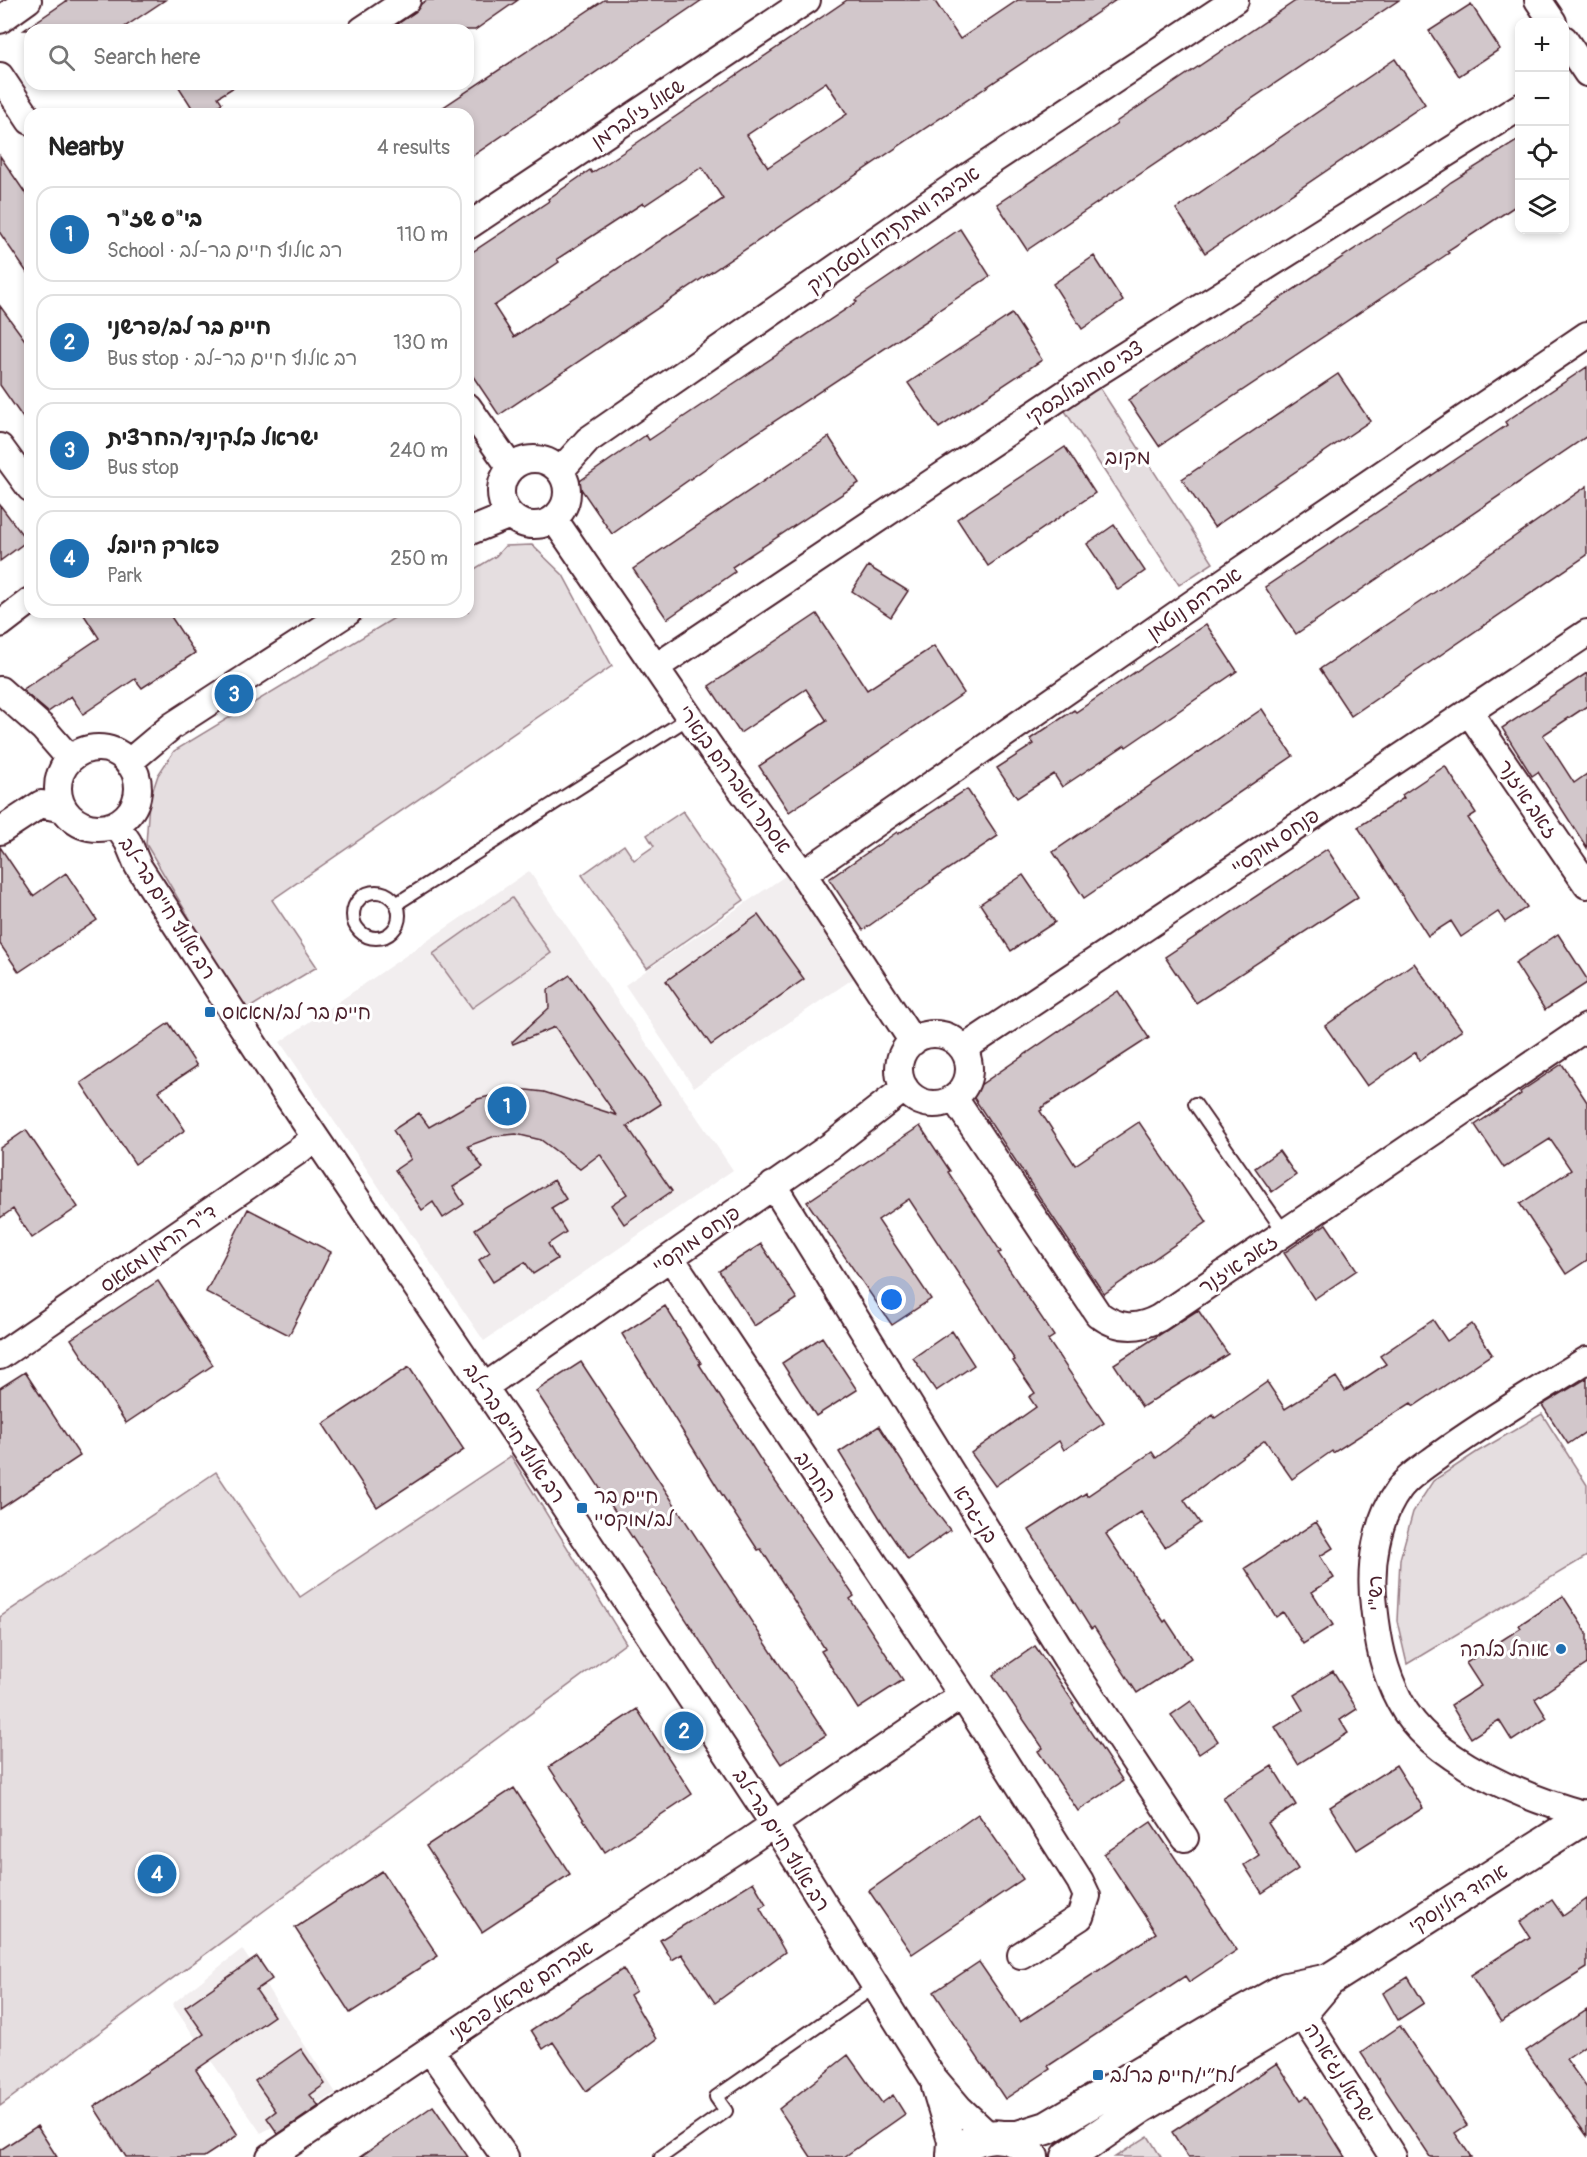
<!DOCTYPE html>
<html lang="en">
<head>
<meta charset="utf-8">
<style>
	:root { --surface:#fff; --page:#f6f6f6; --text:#222; --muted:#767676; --line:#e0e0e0; --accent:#1f6fb2 }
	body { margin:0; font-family:Pangolin,"Playpen Sans Hebrew",sans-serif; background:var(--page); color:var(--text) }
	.controls { position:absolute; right:18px; top:18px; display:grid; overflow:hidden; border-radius:12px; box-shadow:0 3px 9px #0003 }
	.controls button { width:54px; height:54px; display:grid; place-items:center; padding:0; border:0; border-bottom:2px solid var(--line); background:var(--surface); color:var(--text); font:30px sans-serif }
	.you { position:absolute; left:892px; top:1300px; width:21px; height:21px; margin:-15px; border:4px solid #fff; border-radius:50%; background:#1a73e8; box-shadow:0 0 0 9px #1a73e833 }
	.badge { display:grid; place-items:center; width:39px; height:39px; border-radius:50%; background:var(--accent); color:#fff; font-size:20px; font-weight:700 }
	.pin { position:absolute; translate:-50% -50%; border:3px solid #fff; box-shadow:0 2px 6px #0006 }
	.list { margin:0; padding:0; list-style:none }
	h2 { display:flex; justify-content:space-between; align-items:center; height:78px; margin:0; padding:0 24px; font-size:26px }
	h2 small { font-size:20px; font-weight:400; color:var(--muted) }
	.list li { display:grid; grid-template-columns:39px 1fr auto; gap:18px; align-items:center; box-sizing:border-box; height:96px; margin:0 12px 12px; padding:0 12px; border:2px solid var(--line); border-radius:18px }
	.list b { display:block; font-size:22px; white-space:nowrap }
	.list p { margin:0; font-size:20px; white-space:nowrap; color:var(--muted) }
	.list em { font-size:20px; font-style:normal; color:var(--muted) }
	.icon { flex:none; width:33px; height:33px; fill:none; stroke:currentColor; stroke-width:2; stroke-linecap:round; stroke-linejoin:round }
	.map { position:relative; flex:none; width:1587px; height:2157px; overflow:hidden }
	.search { position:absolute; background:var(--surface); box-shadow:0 3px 9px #0003; left:24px; top:24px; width:450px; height:66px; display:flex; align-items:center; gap:15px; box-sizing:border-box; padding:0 21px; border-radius:18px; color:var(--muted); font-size:22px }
	.panel { position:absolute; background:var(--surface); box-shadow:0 3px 9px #0003; left:24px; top:108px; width:450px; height:510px; border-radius:18px }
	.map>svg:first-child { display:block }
	.built { fill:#f2eeef }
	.green { fill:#e5dee0; stroke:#987e86; stroke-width:1.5 }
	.building { fill:#d2c7cb; stroke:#4a1f2b; stroke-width:1.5; fill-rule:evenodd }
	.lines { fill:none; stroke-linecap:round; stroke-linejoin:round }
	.service-casing { stroke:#4a1f2b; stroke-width:16 }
	.minor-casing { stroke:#4a1f2b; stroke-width:30 }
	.tertiary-casing { stroke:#4a1f2b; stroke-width:36 }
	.service { stroke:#fff; stroke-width:12 }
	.minor { stroke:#fff; stroke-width:26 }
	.tertiary { stroke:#fff; stroke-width:32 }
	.poi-dot { fill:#1f6fb2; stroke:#fff; stroke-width:2 }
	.labels { text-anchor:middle; stroke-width:6; stroke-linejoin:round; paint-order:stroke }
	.street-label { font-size:20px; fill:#4a1f2b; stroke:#fff }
	.poi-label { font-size:20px; fill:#4a1f2b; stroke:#fff; text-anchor:start }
	.neighbourhood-label { font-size:21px; fill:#4a1f2b; stroke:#fff }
</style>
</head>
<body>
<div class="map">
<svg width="1587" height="2157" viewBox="0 0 1587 2157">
	<rect width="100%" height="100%" fill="#fff"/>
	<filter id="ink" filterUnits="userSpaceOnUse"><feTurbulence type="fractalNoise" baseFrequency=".0167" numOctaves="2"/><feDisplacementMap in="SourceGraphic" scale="12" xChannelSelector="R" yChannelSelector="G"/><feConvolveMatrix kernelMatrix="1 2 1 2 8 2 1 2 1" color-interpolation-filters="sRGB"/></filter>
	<g filter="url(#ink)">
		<path class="built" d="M 529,871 L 733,1170 L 484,1341 L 280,1042 Z
			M 788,874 L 857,976 L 694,1087 L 625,985 Z
			M 242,1949 L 336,2093 L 261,2133 L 172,2004 Z"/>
		<path class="green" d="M 1098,385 L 1213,563 L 1179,585 L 1063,408 Z
			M 532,545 L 563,575 L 612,666 L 272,900 L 317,967 L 244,1011 L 146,844 L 149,802 L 158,775 L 174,751 L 404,612 L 468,612 L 468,573 L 496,556 L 505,546 Z
			M 683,811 L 744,900 L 647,968 L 582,875 L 624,845 L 634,860 L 654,846 L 647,835 Z
			M 512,898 L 551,953 L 472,1008 L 433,954 Z
			M 1542,1414 L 1587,1485 L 1587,1556 L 1407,1664 L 1397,1621 L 1400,1559 L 1413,1512 L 1433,1481 L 1477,1452 Z
			M 511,1456 L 626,1643 L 0,2106 L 0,1617 L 216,1472 L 300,1597 Z
			M 1148,2136 L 1161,2157 L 1115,2157 Z"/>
		<path class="building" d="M 68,0 L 165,0 L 120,30 L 24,30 Z
			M 427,0 L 518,0 L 475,30 L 389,30 L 415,12 L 421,4 Z
			M 604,0 L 702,0 L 468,159 L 468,114 L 433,114 Z
			M 847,0 L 934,0 L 960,39 L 1018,0 L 1116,0 L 499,415 L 468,369 L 468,255 L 549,201 L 548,199 L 590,170 L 592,173 L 625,151 ZM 826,82 L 847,114 L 768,167 L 747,135 ZM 702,167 L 723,199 L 514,337 L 494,306 L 559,262 L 557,259 L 643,203 L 645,205 Z
			M 1297,0 L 1399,0 L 1027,250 L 997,204 L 1117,124 L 1116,122 Z
			M 1471,4 L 1500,49 L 1459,76 L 1429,31 Z
			M 1395,59 L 1425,104 L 1205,253 L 1176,209 Z
			M 177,84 L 239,84 L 218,97 L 222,103 L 206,114 L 196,114 Z
			M 1520,139 L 1520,203 L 1447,251 L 1449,253 L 1159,446 L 1128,400 L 1443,190 L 1442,189 L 1451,182 Z
			M 0,156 L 30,200 L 30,277 L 0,233 Z
			M 960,229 L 990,276 L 930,316 L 931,318 L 740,444 L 612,534 L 577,483 L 646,435 L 649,440 L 733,384 L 857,302 L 855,300 Z
			M 1094,256 L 1123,301 L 1082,329 L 1053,284 Z
			M 0,306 L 30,347 L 30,428 L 0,385 Z
			M 1012,314 L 1042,360 L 939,428 L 908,383 Z
			M 1587,367 L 1587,436 L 1296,634 L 1265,587 L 1507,425 L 1505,422 Z
			M 1338,374 L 1370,421 L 1214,527 L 1182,479 Z
			M 829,437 L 859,483 L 732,567 L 735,572 L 667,619 L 633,569 Z
			M 1065,447 L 1095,493 L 988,566 L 957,519 Z
			M 1587,486 L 1587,555 L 1351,716 L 1320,669 L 1438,590 Z
			M 0,505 L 27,541 L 0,561 Z
			M 1114,525 L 1145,571 L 1118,590 L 1087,544 Z
			M 868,566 L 908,591 L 891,617 L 852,591 Z
			M 82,612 L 168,612 L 195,653 L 142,688 L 135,679 L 83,714 L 71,696 L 48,712 L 22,690 L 99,638 Z
			M 817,614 L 867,690 L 934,646 L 964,693 L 789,812 L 759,766 L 827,721 L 806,689 L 740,733 L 709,686 Z
			M 1206,624 L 1237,671 L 1126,747 L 1125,745 L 1062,787 L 1054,774 L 1017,798 L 997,768 L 1034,744 L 1030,739 L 1074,710 L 1076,712 Z
			M 1587,673 L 1587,706 L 1543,735 L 1574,783 L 1587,774 L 1587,848 L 1538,772 L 1532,776 L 1502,728 Z
			M 1262,709 L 1293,756 L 1084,898 L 1053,852 Z
			M 1445,766 L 1476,813 L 1468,818 L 1527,907 L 1505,922 L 1498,912 L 1461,937 L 1451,921 L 1428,936 L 1358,827 L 1404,798 L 1402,795 Z
			M 967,789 L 998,836 L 930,881 L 931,882 L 863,930 L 829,879 L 897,832 L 898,834 Z
			M 0,847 L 33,896 L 66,873 L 97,920 L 19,972 L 0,944 Z
			M 1327,849 L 1358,897 L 1196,1003 L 1165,957 Z
			M 1023,875 L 1055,922 L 1011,951 L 980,904 Z
			M 758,915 L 804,979 L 711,1045 L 666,981 Z
			M 1558,934 L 1587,979 L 1587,983 L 1545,1010 L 1515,963 Z
			M 1414,963 L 1462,1030 L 1419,1061 L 1416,1052 L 1367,1086 L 1325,1026 Z
			M 570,975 L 661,1104 L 627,1126 L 672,1191 L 624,1224 L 611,1205 L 627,1194 L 600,1154 L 580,1169 L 541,1140 L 516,1134 L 495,1136 L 468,1146 L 483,1168 L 453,1187 L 464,1204 L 443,1218 L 433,1202 L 422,1210 L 395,1170 L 411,1159 L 393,1130 L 419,1113 L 429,1127 L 478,1099 L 518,1089 L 544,1092 L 616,1115 L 555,1027 L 513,1044 L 512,1042 L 549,1008 L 548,990 Z
			M 1118,991 L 1149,1038 L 1041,1108 L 1042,1110 L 1040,1111 L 1075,1165 L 1139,1122 L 1207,1222 L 1104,1294 L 970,1092 Z
			M 169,1023 L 197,1066 L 159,1091 L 185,1130 L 135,1164 L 81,1083 Z
			M 1562,1064 L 1587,1102 L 1587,1260 L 1566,1274 L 1520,1204 L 1571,1170 L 1550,1139 L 1504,1168 L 1475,1125 L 1521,1094 L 1520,1092 Z
			M 920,1126 L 950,1171 L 948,1172 L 1001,1252 L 998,1253 L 1054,1336 L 1048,1340 L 1104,1423 L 1064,1450 L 1059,1441 L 995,1486 L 971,1453 L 1036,1407 L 1029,1397 L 1035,1393 L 1013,1361 L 1015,1360 L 909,1199 L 878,1220 L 931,1299 L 892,1325 L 807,1202 Z
			M 26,1130 L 78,1207 L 32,1238 L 13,1209 L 0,1218 L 0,1148 Z
			M 1279,1151 L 1296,1175 L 1272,1192 L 1255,1168 Z
			M 554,1180 L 566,1199 L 551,1208 L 566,1232 L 548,1244 L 557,1259 L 533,1274 L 525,1262 L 493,1282 L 479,1260 L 490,1252 L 475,1229 Z
			M 248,1209 L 331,1252 L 289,1335 L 206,1292 Z
			M 1326,1224 L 1357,1270 L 1314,1299 L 1284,1253 Z
			M 761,1244 L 797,1299 L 754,1326 L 719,1271 Z
			M 158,1281 L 213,1365 L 126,1423 L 71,1339 Z
			M 665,1306 L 701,1363 L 699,1364 L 764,1465 L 854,1596 L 850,1599 L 903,1680 L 858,1709 L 821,1651 L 825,1649 L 761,1549 L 758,1550 L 721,1493 L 622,1334 Z
			M 1198,1310 L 1228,1354 L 1142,1407 L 1114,1364 Z
			M 1433,1320 L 1447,1341 L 1472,1324 L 1492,1354 L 1414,1406 L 1411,1403 L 1333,1453 L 1332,1451 L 1292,1479 L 1265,1440 L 1184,1500 L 1200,1523 L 1165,1547 L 1141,1512 L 1106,1534 L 1164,1622 L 1166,1620 L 1191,1658 L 1137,1693 L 1094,1627 L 1091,1629 L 1029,1530 L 1086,1493 L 1087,1496 L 1152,1452 L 1156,1458 L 1213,1415 L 1215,1418 L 1267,1382 L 1285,1409 L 1336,1377 L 1345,1391 L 1386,1364 L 1380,1356 Z
			M 952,1331 L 974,1365 L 936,1391 L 913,1358 Z
			M 822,1337 L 857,1390 L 816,1416 L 782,1363 Z
			M 581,1362 L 826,1735 L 781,1764 L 536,1391 Z
			M 409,1367 L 464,1450 L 377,1507 L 323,1424 Z
			M 25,1372 L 80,1456 L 0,1509 L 0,1388 Z
			M 1587,1378 L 1587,1431 L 1568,1444 L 1542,1405 Z
			M 879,1426 L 926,1499 L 950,1530 L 908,1560 L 886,1528 L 839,1452 Z
			M 1316,1522 L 1333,1548 L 1320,1556 L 1334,1578 L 1312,1592 L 1333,1625 L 1303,1644 L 1283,1612 L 1276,1617 L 1245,1568 Z
			M 1563,1596 L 1587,1633 L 1587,1664 L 1535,1699 L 1547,1718 L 1512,1741 L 1499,1720 L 1471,1738 L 1451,1705 L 1481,1686 L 1466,1663 L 1521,1628 L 1519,1625 Z
			M 1035,1646 L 1074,1703 L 1072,1704 L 1123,1781 L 1078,1811 L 1038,1751 L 1043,1748 L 993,1675 Z
			M 1333,1671 L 1357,1709 L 1340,1720 L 1348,1733 L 1298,1764 L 1275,1727 L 1303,1710 L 1294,1695 Z
			M 1191,1701 L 1218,1741 L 1199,1754 L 1171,1715 Z
			M 637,1709 L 692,1794 L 605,1852 L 549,1767 Z
			M 1396,1765 L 1423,1808 L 1357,1850 L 1330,1807 Z
			M 1272,1766 L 1296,1805 L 1268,1823 L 1298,1869 L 1262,1893 L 1244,1865 L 1259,1855 L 1223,1797 Z
			M 514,1788 L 570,1874 L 482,1932 L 426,1846 Z
			M 978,1814 L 1023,1879 L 912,1954 L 869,1891 Z
			M 1151,1822 L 1237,1950 L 1189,1982 L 1185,1976 L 1048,2066 L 1050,2069 L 1005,2099 L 934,1992 L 979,1962 L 1020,2022 L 1156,1933 L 1104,1854 Z
			M 382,1871 L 438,1956 L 350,2013 L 295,1928 Z
			M 753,1882 L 766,1904 L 760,1908 L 785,1952 L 715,2003 L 682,1954 L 672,1960 L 660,1940 Z
			M 1587,1899 L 1587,1968 L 1501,2022 L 1471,1975 L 1530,1937 L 1520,1922 L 1552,1900 L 1563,1916 Z
			M 257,1957 L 272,1979 L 256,1990 L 274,2016 L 196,2070 L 238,2135 L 204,2157 L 126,2157 L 94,2107 L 204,2034 L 185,2007 Z
			M 623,1969 L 636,1991 L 630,1995 L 656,2039 L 586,2091 L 553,2042 L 543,2049 L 531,2030 Z
			M 1408,1977 L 1424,2003 L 1398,2020 L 1383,1993 Z
			M 1587,2010 L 1587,2044 L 1566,2059 L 1587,2088 L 1587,2136 L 1526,2051 Z
			M 1400,2026 L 1467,2125 L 1455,2133 L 1471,2157 L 1430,2157 L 1361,2053 Z
			M 301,2049 L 325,2084 L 310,2095 L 319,2106 L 278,2134 L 267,2118 L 276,2111 L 255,2081 Z
			M 848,2055 L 882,2103 L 893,2095 L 905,2114 L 844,2157 L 811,2157 L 779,2109 Z
			M 1277,2063 L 1301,2100 L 1307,2096 L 1345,2157 L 1188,2157 L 1172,2132 Z
			M 433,2106 L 468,2157 L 360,2157 L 393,2134 Z
			M 37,2126 L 57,2157 L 0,2157 L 0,2150 Z"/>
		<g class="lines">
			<defs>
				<path id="service" d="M353 915a23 23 0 1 1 46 0a23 23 0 1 1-46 0Z
					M 396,904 L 690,717
					M 1195,1104 L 1285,1233
					M 661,2157 L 726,2111 L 716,2097 L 874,1987"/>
				<path id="minor" d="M 1538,0 L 1553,22
					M 0,20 L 28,0
					M 362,30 L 407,0
					M 1564,39 L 1587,73
					M 0,76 L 30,121
					M 468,226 L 807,0
					M 468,407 L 511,468
					M 0,447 L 30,488
					M501 492a33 33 0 1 1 66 0a33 33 0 1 1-66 0Z
					M 560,471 L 588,440 L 957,184 L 1235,0
					M 554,519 L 712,750 L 803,874 L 913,1042
					M 468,532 L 510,515
					M 0,624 L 30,601
					M 656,667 L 1087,379 L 1520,107
					M 0,690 L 43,728 L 70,759
					M 1469,712 L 1587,885
					M58 788a40 40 0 1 1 80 0a40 40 0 1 1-80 0Z
					M 128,763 L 172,726 L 348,612
					M 116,824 L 128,842 L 138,866 L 288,1097 L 549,1483 L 773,1823 L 931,2075 L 959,2108 L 989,2136
					M 0,831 L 41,804 L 63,809
					M 803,874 L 1238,572 L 1587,335
					M899 1069a35 35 0 1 1 70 0a35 35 0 1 1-70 0Z
					M 963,1049 L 1587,633
					M 954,1098 L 1098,1314 C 1118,1329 1137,1330 1159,1318 L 1587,1027
					M 773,1185 L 1066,1658 L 1185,1838
					M 671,1258 L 962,1695 L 1080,1881 L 1087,1896 L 1080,1917 L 1021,1955
					M 0,1356 L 301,1149 L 315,1137
					M 1587,1360 C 1538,1390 1488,1420 1441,1454 C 1428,1464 1409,1475 1399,1489 C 1376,1520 1369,1567 1374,1606 C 1378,1642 1383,1670 1400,1702 C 1430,1761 1527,1799 1587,1815
					M 484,1387 L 832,1145 L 905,1088
					M 1292,1998 L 1393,2157
					M 430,2050 L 505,2157
					M 935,2087 L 951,2141 L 950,2157
					M 270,2157 L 495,2006 L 748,1842 L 962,1695"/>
				<path id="tertiary" d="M 1004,2137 L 1018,2137 L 1047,2128 L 1223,2024 L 1286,1989 L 1329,1980
					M 953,2157 C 972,2132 1014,2127 1032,2157
					M 1068,2157 L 1141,2107 L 1302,2012 L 1329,1980 L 1587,1816"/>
			</defs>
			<use href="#service" class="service-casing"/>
			<use href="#minor" class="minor-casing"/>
			<use href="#tertiary" class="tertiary-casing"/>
			<use href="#service" class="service"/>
			<use href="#minor" class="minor"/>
			<use href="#tertiary" class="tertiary"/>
		</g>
	</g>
	<g class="poi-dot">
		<rect x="204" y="1006" width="12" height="12" rx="3"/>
		<rect x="576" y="1502" width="12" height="12" rx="3"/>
		<circle cx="1561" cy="1649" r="6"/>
		<rect x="1092" y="2069" width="12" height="12" rx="3"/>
	</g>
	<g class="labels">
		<g class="street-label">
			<text transform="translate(638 113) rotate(-34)" y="7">שאול זילברמן</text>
			<text transform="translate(893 229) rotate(-35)" y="7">אביבה ומתתיהו לוסטרניק</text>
			<text transform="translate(1084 382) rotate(-33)" y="7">צבי סוחובולבסקי</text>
			<text transform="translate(1194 603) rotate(-35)" y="7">אברהם נוטמן</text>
			<text transform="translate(735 779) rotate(54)" y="7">אסתר ואברהם בנארי</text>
			<text transform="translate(1528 799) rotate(56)" y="7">זאב איזנר</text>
			<text transform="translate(1275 841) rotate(-34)" y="7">פנחס מוקסיי</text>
			<text transform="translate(168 908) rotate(58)" y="7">רב אלוף חיים בר-לב</text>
			<text transform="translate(696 1239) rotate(-35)" y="7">פנחס מוקסיי</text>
			<text transform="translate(158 1248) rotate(-35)" y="7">ד"ר הרמן מאאס</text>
			<text transform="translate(1238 1264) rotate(-34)" y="7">זאב איזנר</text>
			<text transform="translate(515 1433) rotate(56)" y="7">רב אלוף חיים בר-לב</text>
			<text transform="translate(816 1477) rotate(56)" y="7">החרוב</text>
			<text transform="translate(976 1514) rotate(58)" y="7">בן-גרא</text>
			<text transform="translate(1375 1593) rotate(-91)" y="7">רש"י</text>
			<text transform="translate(782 1840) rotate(58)" y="7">רב אלוף חיים בר-לב</text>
			<text transform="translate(1458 1898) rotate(-32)" y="7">אהוד דולינסקי</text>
			<text transform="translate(521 1990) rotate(-33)" y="7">אברהם ישראל פרשני</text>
			<text transform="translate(1340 2073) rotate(58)" y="7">ישראל נג'ארה</text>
		</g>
		<g class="poi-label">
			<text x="222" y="1019">חיים בר לב/מאאס</text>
			<text x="594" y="1503">חיים בר<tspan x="594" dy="23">לב/מוקסיי</tspan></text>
			<text x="1549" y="1656" text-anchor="end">אוהל בלהה</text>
			<text x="1110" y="2082">לח״י/חיים ברלב</text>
		</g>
		<g class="neighbourhood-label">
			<text x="1128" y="464">מקוב</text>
		</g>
	</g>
</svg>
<div class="controls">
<button>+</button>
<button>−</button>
<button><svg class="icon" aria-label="locate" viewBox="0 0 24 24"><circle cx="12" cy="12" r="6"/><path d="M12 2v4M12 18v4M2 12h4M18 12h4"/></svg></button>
<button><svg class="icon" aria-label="layers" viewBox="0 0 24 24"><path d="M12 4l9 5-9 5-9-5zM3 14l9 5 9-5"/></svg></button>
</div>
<div class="you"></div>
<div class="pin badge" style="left:507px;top:1106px">1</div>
<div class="pin badge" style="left:684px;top:1731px">2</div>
<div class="pin badge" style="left:234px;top:694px">3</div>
<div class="pin badge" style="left:157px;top:1874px">4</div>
<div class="search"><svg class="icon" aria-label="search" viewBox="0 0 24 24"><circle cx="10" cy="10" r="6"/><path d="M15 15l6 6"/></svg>Search here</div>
<section class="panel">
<h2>Nearby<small>4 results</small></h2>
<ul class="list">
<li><span class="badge">1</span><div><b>בי&quot;ס שז&quot;ר</b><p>School · רב אלוף חיים בר-לב</p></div><em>110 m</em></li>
<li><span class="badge">2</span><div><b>חיים בר לב/פרשני</b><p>Bus stop · רב אלוף חיים בר-לב</p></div><em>130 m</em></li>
<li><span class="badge">3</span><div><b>ישראל בלקינד/החרצית</b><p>Bus stop</p></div><em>240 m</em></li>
<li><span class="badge">4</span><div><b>פארק היובל</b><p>Park</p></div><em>250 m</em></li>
</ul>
</section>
</div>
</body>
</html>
